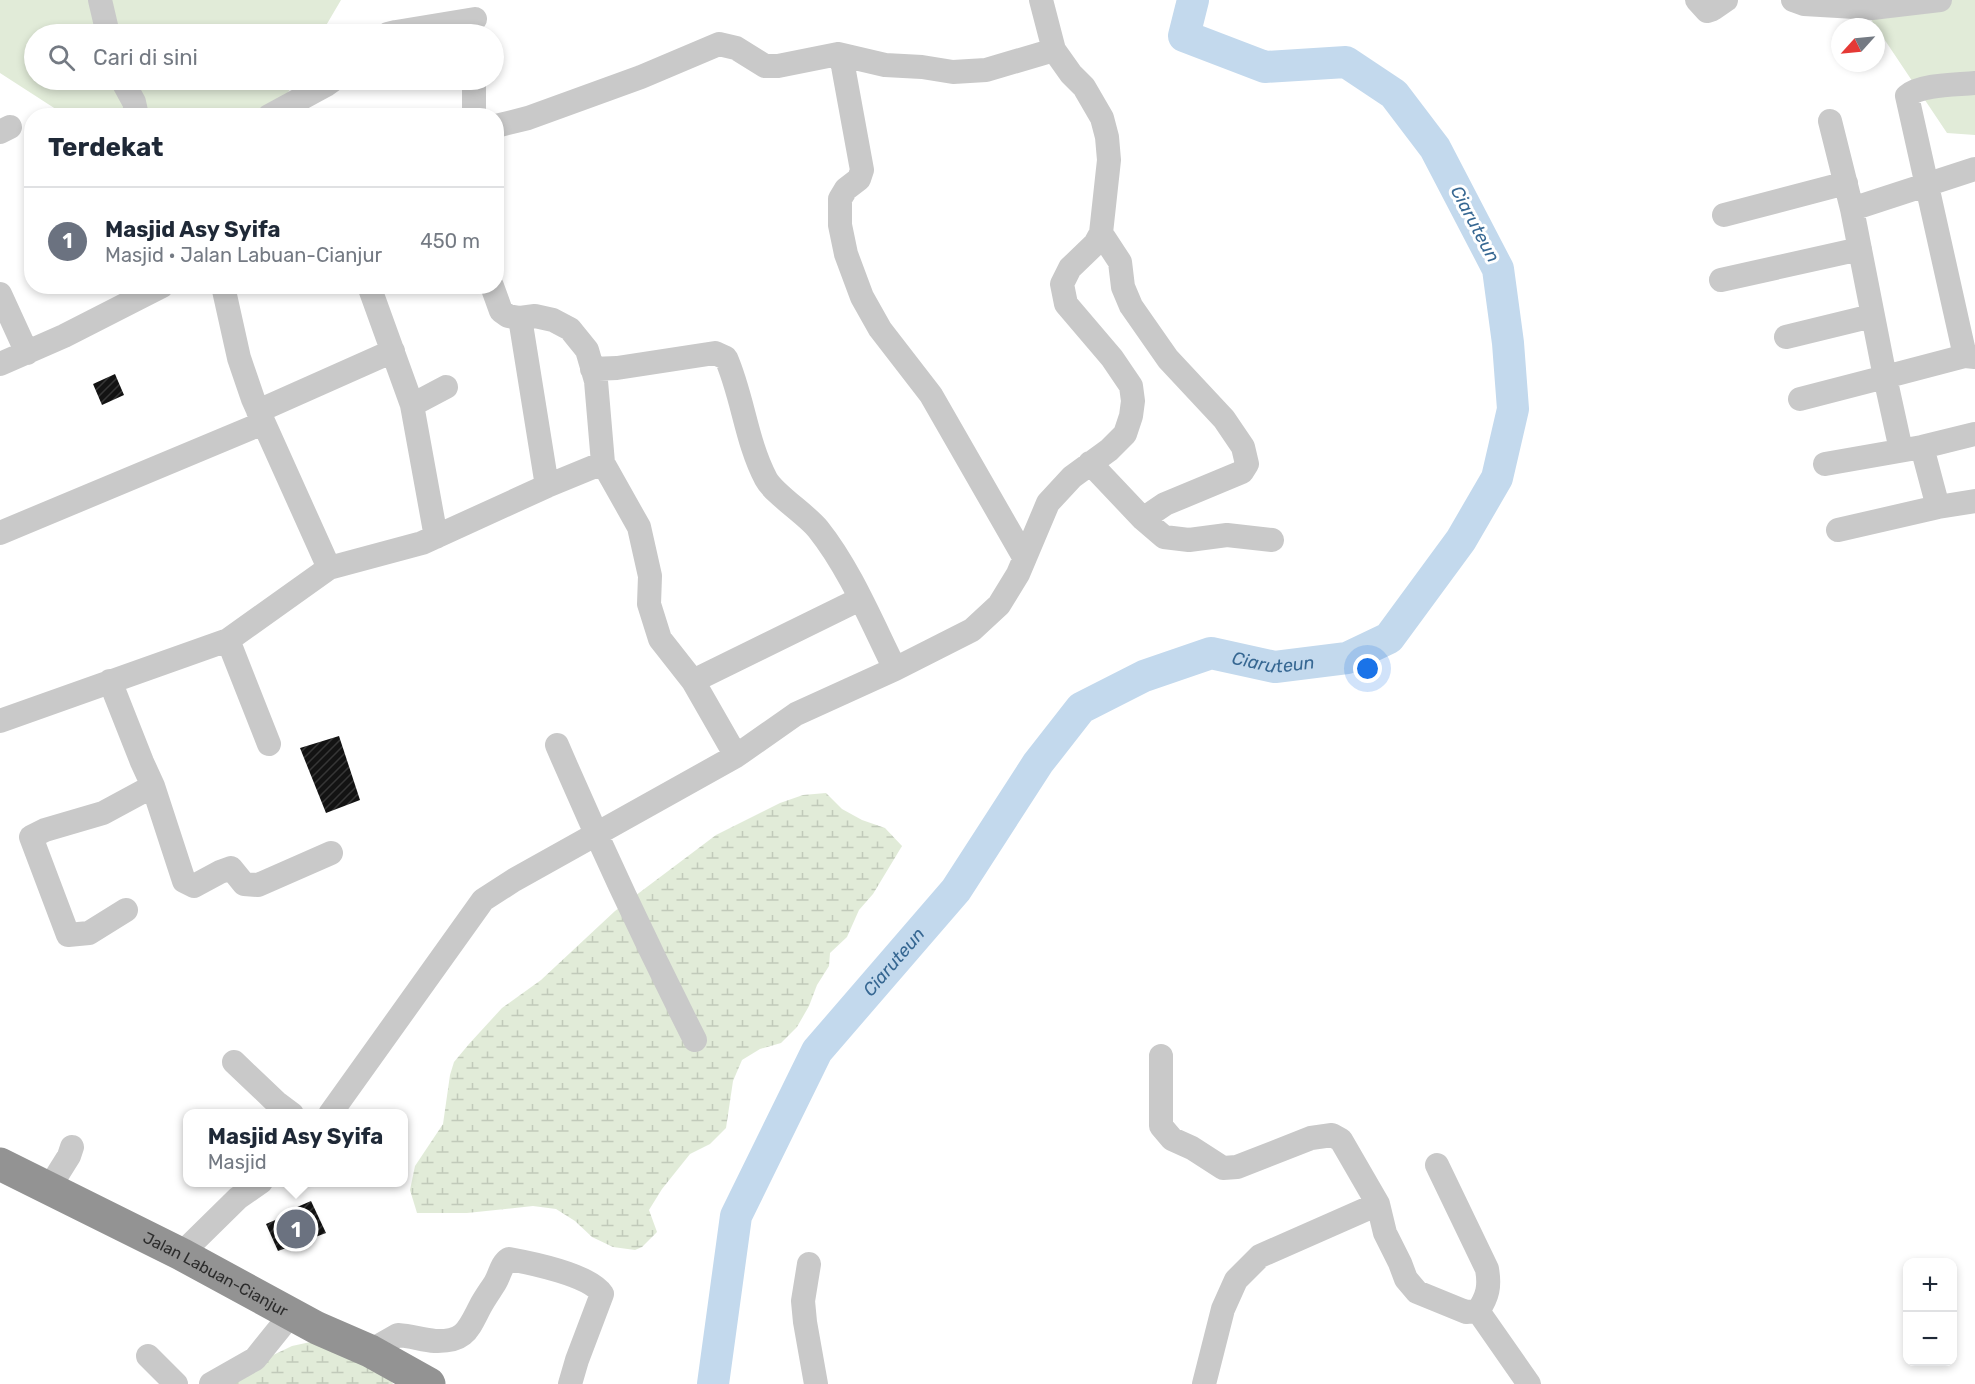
<!DOCTYPE html>
<html lang="id">
<head>
<meta charset="utf-8">
<style>
	:root { --surface:#fff; --page:#f6f6f7; --text:#1f2937; --muted:#747a83; --line:#e0e1e3; --accent:#0f766e }
	body { margin:0; font-family:Rubik,sans-serif; background:var(--page); color:var(--text) }
	.controls { position:absolute; right:18px; bottom:18px; display:grid; overflow:hidden; border-radius:12px; box-shadow:0 3px 9px #0003 }
	.controls button { width:54px; height:54px; display:grid; place-items:center; padding:0; border:0; border-bottom:2px solid var(--line); background:var(--surface); color:var(--text); font:30px sans-serif }
	.compass { position:absolute; left:1831px; top:18px; width:54px; height:54px; border-radius:50%; background:var(--surface); box-shadow:0 3px 9px #0003; rotate:243deg }
	.you { position:absolute; left:1368px; top:669px; width:21px; height:21px; margin:-15px; border:4px solid #fff; border-radius:50%; background:#1a73e8; box-shadow:0 0 0 9px #1a73e833 }
	.badge { display:grid; place-items:center; width:39px; height:39px; border-radius:50%; background:var(--accent); color:#fff; font-size:20px; font-weight:700 }
	.pin { position:absolute; translate:-50% -50%; border:3px solid #fff; box-shadow:0 2px 6px #0006 }
	.popup { position:absolute; left:183px; top:1109px; width:225px; height:78px; box-sizing:border-box; display:grid; place-content:center; border-radius:12px; background:var(--surface); filter:drop-shadow(0 2px 4px #0005); font-size:20px; white-space:nowrap; color:var(--muted) }
	.popup b { font-size:22px; color:var(--text) }
	.popup::after { content:''; position:absolute; left:50%; top:100%; margin-left:-12px; border:12px solid transparent; border-top-color:var(--surface) }
	.list { margin:0; padding:0; list-style:none }
	h2 { display:flex; justify-content:space-between; align-items:center; height:78px; margin:0; padding:0 24px; font-size:26px }
	h2 small { font-size:20px; font-weight:400; color:var(--muted) }
	.list li { display:grid; grid-template-columns:39px 1fr auto; gap:18px; align-items:center; box-sizing:border-box; height:108px; padding:0 24px; border-top:2px solid var(--line) }
	.list b { display:block; font-size:22px; white-space:nowrap }
	.list p { margin:0; font-size:20px; white-space:nowrap; color:var(--muted) }
	.list em { font-size:20px; font-style:normal; color:var(--muted) }
	.icon { flex:none; width:33px; height:33px; fill:none; stroke:currentColor; stroke-width:2; stroke-linecap:round; stroke-linejoin:round }
	.map { position:relative; flex:none; width:1975px; height:1384px; overflow:hidden }
	.search { position:absolute; background:var(--surface); box-shadow:0 3px 9px #0003; left:24px; top:24px; width:480px; height:66px; display:flex; align-items:center; gap:15px; box-sizing:border-box; padding:0 21px; border-radius:33px; color:var(--muted); font-size:22px }
	.panel { position:absolute; background:var(--surface); box-shadow:0 3px 9px #0003; left:24px; top:108px; width:480px; height:186px; border-radius:24px }
	.map>svg:first-child { display:block }
	.green { fill:#e1ebd8 }
	.wetland { fill:url(#wetland-marsh) }
	.lines { fill:none; stroke-linecap:round; stroke-linejoin:round }
	.river { stroke:#c3d9ed; stroke-width:32 }
	.building { fill:url(#building-hatch) }
	.minor { stroke:#c9c9c9; stroke-width:24 }
	.highway { stroke:#939393; stroke-width:33 }
	.labels { text-anchor:middle; stroke-width:6; stroke-linejoin:round; paint-order:stroke }
	.street-label { font-size:16px; fill:#2c2c2c; stroke:#fff }
	.water-label { font-size:18px; font-style:italic; fill:#366792; stroke:#fff }
</style>
</head>
<body>
<div class="map">
<svg width="1975" height="1384" viewBox="0 0 1975 1384">
	<defs>
		<pattern id="wetland-marsh" width="20" height="14" patternUnits="userSpaceOnUse" patternTransform="scale(1.5)"><rect width="20" height="14" fill="#e1ebd8"/><path d="M1 5h8M5 5V1M11 12h8M15 12V8" fill="none" stroke="#c1caba"/></pattern>
		<pattern id="building-hatch" width="6" height="6" patternUnits="userSpaceOnUse" patternTransform="scale(1.5)"><rect width="6" height="6" fill="#131313"/><path d="M-1 1l2-2M0 6l6-6M5 7l2-2" fill="none" stroke="#363636"/></pattern>
	</defs>
	<rect width="100%" height="100%" fill="#fff"/>
	<path class="green" d="M 0,0 L 341,0 L 321,34 L 34,34 L 34,80 L 295,80 L 275,116 L 65,115 L 0,73 Z
		M 1858,0 L 1975,0 L 1975,135 L 1947,133 Z"/>
	<path class="wetland" d="M 826,793 L 842,809 L 862,820 L 885,828 L 902,846 L 873,894 L 859,910 L 847,937 L 830,953 L 829,966 L 817,985 L 809,1006 L 797,1027 L 781,1043 L 760,1049 L 742,1060 L 733,1081 L 726,1128 L 710,1144 L 690,1154 L 662,1189 L 649,1210 L 657,1232 L 642,1247 L 635,1250 L 613,1247 L 592,1237 L 575,1221 L 556,1209 L 533,1206 L 467,1213 L 417,1213 L 410,1190 L 415,1166 L 443,1124 L 450,1075 L 454,1062 L 469,1044 L 502,1008 L 541,980 L 615,911 L 716,835 L 780,803 L 803,795 Z
		M 315,1341 L 381,1365 L 393,1384 L 226,1384 L 269,1357 L 292,1346 Z"/>
	<g class="lines">
		<path class="river" id="s1" d="M 713,1384 L 736,1216 L 817,1051 L 956,890 L 1038,763 L 1081,708 L 1144,676 L 1211,653 L 1275,667 L 1347,658 L 1389,638 L 1461,540 L 1497,478 L 1513,409 L 1508,343 L 1498,269 L 1435,148 L 1394,94 L 1346,62 L 1265,67 L 1184,36 L 1193,0"/>
	</g>
	<path class="building" d="M 115,374 L 124,395 L 102,405 L 93,384 Z
		M 339,736 L 360,800 L 326,813 L 300,748 Z
		M 311,1201 L 326,1233 L 278,1251 L 266,1224 L 289,1214 L 288,1211 Z"/>
	<g class="lines">
		<path class="minor" d="M 100,0 L 108,34
			M 1697,0 L 1707,11 L 1713,9 L 1726,0
			M 1793,0 L 1804,4 L 1872,8 L 1940,0
			M 388,34 L 396,32 L 475,19
			M 838,54 L 843,66 L 862,170 L 859,179 L 846,189 L 840,199 L 840,225 L 846,254 L 862,297 L 880,329 L 931,395 L 1024,557
			M 122,80 L 134,102 L 137,116
			M 269,116 L 326,85 L 333,80
			M 474,116 L 474,80
			M 1830,121 L 1852,209 L 1885,377 L 1965,356 L 1975,357
			M 496,126 L 528,118 L 641,77 L 719,44 L 736,48 L 765,66 L 778,66 L 838,54 L 885,65 L 922,67 L 953,72 L 986,70 L 1054,50
			M 0,132 L 10,127
			M 1852,209 L 1975,169
			M 1724,215 L 1846,183
			M 1101,233 L 1120,262 L 1123,287 L 1131,306 L 1168,359 L 1224,419 L 1243,447 L 1247,464 L 1242,472 L 1165,504 L 1143,519
			M 1721,280 L 1860,249
			M 223,286 L 239,358 L 253,399 L 329,568
			M 369,286 L 412,405 L 446,387
			M 492,286 L 501,311 L 508,316 L 520,318 L 535,316 L 553,320 L 570,329 L 587,350 L 596,381 L 603,463 L 639,527 L 650,576 L 649,604 L 660,639 L 693,681 L 736,756
			M 0,294 L 27,353
			M 520,318 L 547,486
			M 1786,337 L 1872,316
			M 1965,356 L 1907,96 C 1922,84 1956,85 1975,83
			M 0,364 L 64,336 L 162,286
			M 592,369 L 617,368 L 715,353 L 726,358 C 743,397 746,441 766,479 C 774,494 806,514 818,529 C 850,569 872,623 895,669
			M 1800,399 L 1885,377 L 1901,450
			M 412,405 L 436,537
			M 258,411 L 393,351
			M 1922,447 L 1938,507 L 1975,501
			M 1090,463 L 1143,519 L 1164,537 L 1189,540 L 1227,535 L 1272,540
			M 1825,464 L 1922,447 L 1975,434
			M 1838,530 L 1938,507
			M 0,533 L 263,423
			M 228,640 L 269,744
			M 110,681 L 142,762 L 153,786 L 184,881 L 194,886 L 220,872 L 231,868 L 244,884 L 258,885 L 331,853
			M 693,681 L 860,599
			M 0,721 L 228,640 L 329,568 L 422,543 L 547,486 L 603,463
			M 557,745 C 600,845 646,943 695,1040
			M 126,910 L 89,933 L 68,935 L 31,837 L 45,830 L 103,813 L 153,786
			M 1161,1056 L 1161,1126 L 1172,1139 L 1192,1148 L 1223,1168 L 1237,1167 L 1311,1138 L 1332,1135 L 1341,1140 L 1378,1204 L 1385,1233 L 1400,1263 L 1406,1279 L 1417,1292 L 1466,1312 L 1478,1311 L 1529,1384
			M 234,1062 L 276,1102 L 292,1114
			M 330,1114 L 483,900 L 514,880 L 736,756 L 796,714 L 895,669 L 972,630 L 999,605 L 1018,574 L 1048,503 L 1072,477 L 1109,450 L 1125,434 L 1131,416 L 1133,401 L 1131,386 L 1112,358 L 1066,304 L 1062,284 L 1070,268 L 1095,244 L 1101,233 L 1109,160 L 1107,137 L 1102,118 L 1084,87 L 1071,74 L 1054,50 L 1041,0
			M 1437,1165 L 1487,1269 C 1490,1286 1488,1296 1478,1311
			M 49,1188 L 69,1156 L 72,1147
			M 181,1254 L 238,1198 L 261,1182
			M 809,1264 L 803,1301 L 805,1322 L 816,1384
			M 370,1351 L 398,1335 C 411,1336 423,1340 435,1341 C 465,1342 468,1330 480,1307 C 484,1299 490,1291 495,1283 C 500,1275 501,1264 509,1259 C 531,1263 590,1275 602,1294 L 577,1360 L 570,1384
			M 148,1356 L 176,1384
			M 211,1384 L 255,1359 L 292,1313
			M 1204,1384 L 1223,1309 L 1236,1280 L 1260,1256 L 1378,1204"/>
		<path class="highway" id="s2" d="M 0,1164 L 181,1254 L 317,1328 L 370,1351 L 429,1384"/>
	</g>
	<g class="labels">
		<g class="street-label">
			<text dy="6" stroke="none"><textPath href="#s2" startOffset="242">Jalan Labuan-Cianjur</textPath></text>
		</g>
		<g class="water-label">
			<text transform="translate(1475 224) rotate(62)" y="6">Ciaruteun</text>
			<text dy="6" stroke="none"><textPath href="#s1" startOffset="992">Ciaruteun</textPath></text>
			<text dy="6" stroke="none"><textPath href="#s1" startOffset="471">Ciaruteun</textPath></text>
		</g>
	</g>
</svg>
<div class="controls">
<button>+</button>
<button>−</button>
</div>
<svg class="compass" viewBox="-18 -18 36 36"><path d="M0-13l5 13h-10z" fill="#e53935"/><path d="M0 13l5-13h-10z" fill="#747a83"/></svg>
<div class="you"></div>
<div class="pin badge" style="left:296px;top:1229px;background:#6b7280">1</div>
<div class="popup"><b>Masjid Asy Syifa</b>Masjid</div>
<div class="search"><svg class="icon" aria-label="search" viewBox="0 0 24 24"><circle cx="10" cy="10" r="6"/><path d="M15 15l6 6"/></svg>Cari di sini</div>
<section class="panel">
<h2>Terdekat<small></small></h2>
<ul class="list">
<li><span class="badge" style="background:#6b7280">1</span><div><b>Masjid Asy Syifa</b><p>Masjid · Jalan Labuan-Cianjur</p></div><em>450 m</em></li>
</ul>
</section>
</div>
</body>
</html>
